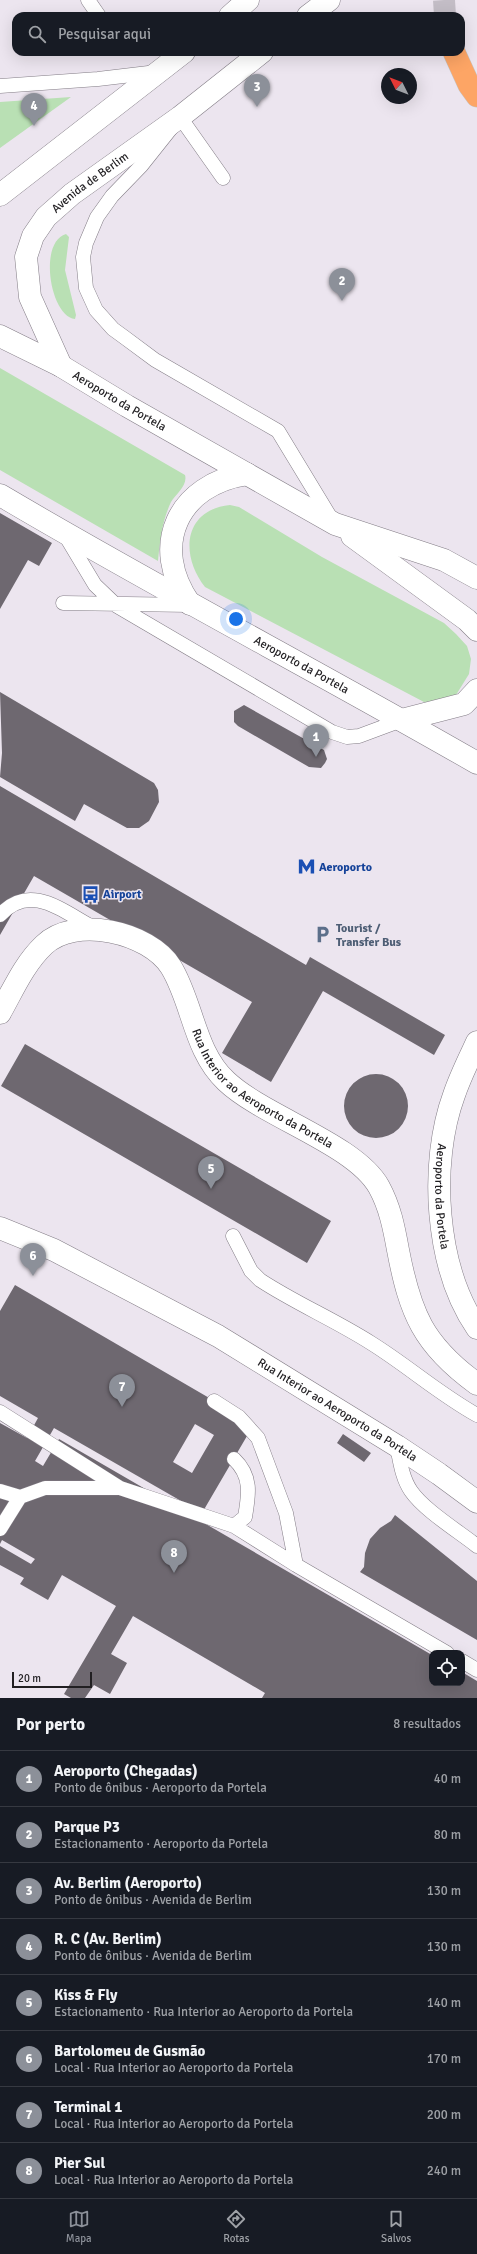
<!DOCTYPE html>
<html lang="pt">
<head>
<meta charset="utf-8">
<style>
	:root { --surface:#171b24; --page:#242831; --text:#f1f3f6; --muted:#9ea1a6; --line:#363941; --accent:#8c9099 }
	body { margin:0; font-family:Signika,sans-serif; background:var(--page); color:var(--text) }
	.controls { position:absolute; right:12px; bottom:12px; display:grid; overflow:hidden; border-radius:8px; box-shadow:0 4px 16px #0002 }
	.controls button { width:36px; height:36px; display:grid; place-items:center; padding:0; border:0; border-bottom:1px solid var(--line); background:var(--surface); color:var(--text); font:20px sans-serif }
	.compass { position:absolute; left:381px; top:68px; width:36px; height:36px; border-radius:50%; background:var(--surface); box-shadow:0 4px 16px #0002; rotate:312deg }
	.scale { position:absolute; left:12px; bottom:10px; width:80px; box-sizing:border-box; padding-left:4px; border:2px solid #211f22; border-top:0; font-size:11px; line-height:14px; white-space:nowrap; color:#211f22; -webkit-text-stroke:3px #ece5ef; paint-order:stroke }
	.you { position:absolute; left:236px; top:619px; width:14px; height:14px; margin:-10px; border:3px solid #fff; border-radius:50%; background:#1a73e8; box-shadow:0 0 0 6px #1a73e833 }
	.badge { display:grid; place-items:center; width:26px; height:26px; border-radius:50%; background:var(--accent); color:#fff; font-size:13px; font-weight:700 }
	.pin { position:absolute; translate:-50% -33px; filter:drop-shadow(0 1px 2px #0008) }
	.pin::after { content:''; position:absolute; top:21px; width:14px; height:12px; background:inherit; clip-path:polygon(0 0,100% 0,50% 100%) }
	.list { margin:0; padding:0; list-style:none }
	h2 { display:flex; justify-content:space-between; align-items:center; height:52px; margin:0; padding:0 16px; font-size:17px }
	h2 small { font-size:13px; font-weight:400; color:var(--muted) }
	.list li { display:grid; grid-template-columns:26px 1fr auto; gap:12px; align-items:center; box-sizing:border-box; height:56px; padding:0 16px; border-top:1px solid var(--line) }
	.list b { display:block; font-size:15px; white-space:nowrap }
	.list p { margin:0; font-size:13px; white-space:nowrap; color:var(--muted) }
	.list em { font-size:13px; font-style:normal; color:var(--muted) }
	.icon { flex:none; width:22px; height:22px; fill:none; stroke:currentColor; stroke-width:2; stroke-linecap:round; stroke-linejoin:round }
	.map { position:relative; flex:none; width:477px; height:1698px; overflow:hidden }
	.search { position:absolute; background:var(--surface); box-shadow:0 4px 16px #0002; left:12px; right:12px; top:12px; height:44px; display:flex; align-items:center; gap:10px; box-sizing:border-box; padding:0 14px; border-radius:12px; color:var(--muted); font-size:15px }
	.sheet { height:500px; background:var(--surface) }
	nav { display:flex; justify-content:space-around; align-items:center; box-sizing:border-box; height:56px; border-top:1px solid var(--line); background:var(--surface); font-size:11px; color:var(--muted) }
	nav a { display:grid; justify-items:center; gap:2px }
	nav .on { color:var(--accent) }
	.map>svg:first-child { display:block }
	.green { fill:#b9e0b4 }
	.building { fill:#6e6870; fill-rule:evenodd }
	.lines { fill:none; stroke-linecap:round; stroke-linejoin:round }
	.highway-tunnel { stroke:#c3bdc6; stroke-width:22; stroke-dasharray:22 11; stroke-linecap:butt }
	.lane-casing { stroke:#837d86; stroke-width:15 }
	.secondary-casing { stroke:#837d86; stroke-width:23 }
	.highway-casing { stroke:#c5c5c6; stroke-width:23 }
	.lane { stroke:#fff; stroke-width:14 }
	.secondary { stroke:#fff; stroke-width:22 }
	.highway { stroke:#fda565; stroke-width:22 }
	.labels { text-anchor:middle; stroke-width:3; stroke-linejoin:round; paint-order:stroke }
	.street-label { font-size:12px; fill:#211f22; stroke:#ece5ef }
	.transit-label { font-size:12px; font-weight:bold; fill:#164399; stroke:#ece5ef; text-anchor:start }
	.service-label { font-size:12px; font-weight:bold; fill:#4e5e75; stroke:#ece5ef; text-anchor:start }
</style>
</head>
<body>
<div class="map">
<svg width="477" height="1698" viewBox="0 0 477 1698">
	<rect width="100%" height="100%" fill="#ece5ef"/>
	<path class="green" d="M 71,97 L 0,148 L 0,102 Z
		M 66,234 L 69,237 L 65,270 L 76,315 L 75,319 C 50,316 38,242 66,234 Z
		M 0,368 L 185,475 C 188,485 176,494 171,502 C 162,521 160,541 158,561 L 0,470 Z
		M 230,505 L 239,507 L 322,557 L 444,623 L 456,634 L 467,646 L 471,659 L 469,674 L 456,695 L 444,701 L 424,702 L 205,587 C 180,555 183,510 230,505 Z"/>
	<path class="building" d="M 0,513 L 52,543 L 39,566 L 28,560 L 0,609 Z
		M 0,692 L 154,783 L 158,790 L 159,802 L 149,821 L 139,828 L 127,828 L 84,804 L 75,821 L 0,777 L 2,753 Z
		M 244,705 L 324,750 L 327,759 L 325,763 L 321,768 L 309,767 L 238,726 L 234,722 L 234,711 Z
		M 0,786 L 306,965 L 310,957 L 445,1035 L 434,1055 L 323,991 L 271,1082 L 222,1053 L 252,1002 L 34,876 L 0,935 Z
		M 25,1044 L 331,1221 L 307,1263 L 1,1086 Z
		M344 1106a32 32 0 1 1 64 0a32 32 0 1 1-64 0Z
		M 15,1285 L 254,1424 L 202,1513 L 54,1428 L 35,1461 L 43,1466 L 59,1439 L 432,1655 L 432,1683 L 462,1683 L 462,1672 L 477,1681 L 477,1698 L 262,1698 L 265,1693 L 133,1616 L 111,1654 L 127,1663 L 110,1694 L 94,1685 L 85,1698 L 71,1698 L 64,1694 L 116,1606 L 62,1575 L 48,1600 L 20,1584 L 24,1578 L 0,1565 L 0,1546 L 31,1564 L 35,1559 L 2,1540 L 0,1544 L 0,1423 L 27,1438 L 38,1418 L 0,1396 L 0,1311 ZM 195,1424 L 214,1435 L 192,1473 L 173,1462 Z
		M 343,1434 L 371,1453 L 364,1462 L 337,1443 Z
		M 395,1515 L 477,1581 L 477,1640 L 360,1572 L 364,1567 L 365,1553 L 370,1539 L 380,1528 L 391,1521 Z"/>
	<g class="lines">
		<path class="highway-tunnel" d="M 444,0 L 445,16"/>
		<defs>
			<path id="lane" d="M 88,0 L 99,16
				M 0,86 L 98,79 L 157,72
				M 223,178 L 180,117 L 141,166 L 112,196 L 97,217 L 86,243 L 83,257 L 86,288 L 96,310 L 113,329 L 124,337 L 155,360 L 278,431 L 332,520
				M 65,535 L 95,585 L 117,606 L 332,732 L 347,737 L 359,736 L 402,720
				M 63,603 L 190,605
				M 0,915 C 30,882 62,911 94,928
				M 233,1236 L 251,1271 L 260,1280 C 295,1303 335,1320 371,1343 C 408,1366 439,1394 477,1415
				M 214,1401 L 239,1417 L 258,1438 L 286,1513 L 296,1565 L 447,1653
				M 0,1412 L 120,1488 L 234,1526 L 245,1517 C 249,1494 252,1476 234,1459
				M 397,1446 C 400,1461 402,1478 411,1491 C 424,1510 458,1531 477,1546
				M 0,1491 L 20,1497 L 45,1488 L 120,1488
				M 234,1526 L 296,1565
				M 0,1529 L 20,1497
				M 462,1661 L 477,1670"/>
			<g id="secondary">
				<path d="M 230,16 L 248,0"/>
				<path d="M 308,16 L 329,0"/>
				<path d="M 0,195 L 184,52"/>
				<path id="s1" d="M 0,336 L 61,366 L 127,406 L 335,524 L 444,560 L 477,578"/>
				<path id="s2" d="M 61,366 L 30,297 L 26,257 L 33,236 L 46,217 L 72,194 L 180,117 L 262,52"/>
				<path id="s3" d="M 0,495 C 157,588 319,672 477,763"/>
				<path d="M 352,536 L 467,620 L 477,630"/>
				<path d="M 190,604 C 149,546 178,484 247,474"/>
				<path d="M 402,720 L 464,704 L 477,690"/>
				<path id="s4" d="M 0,1013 C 13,990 24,964 44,945 C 75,915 149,932 171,967 C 193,1003 194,1051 226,1081 C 264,1117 355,1144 379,1187 C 390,1207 394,1228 398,1250 C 410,1313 423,1345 477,1384"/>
				<path id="s5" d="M 477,1042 C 469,1059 460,1077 454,1095 C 429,1163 435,1267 477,1328"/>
				<path id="s6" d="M 0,1228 L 54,1250 L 218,1336 L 397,1446 L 439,1474 L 477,1502"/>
			</g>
			<path id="highway" d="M 454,52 L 469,85 L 477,96"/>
		</defs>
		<use href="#lane" class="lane-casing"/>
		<use href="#secondary" class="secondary-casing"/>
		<use href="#highway" class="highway-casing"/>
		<use href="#lane" class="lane"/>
		<use href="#secondary" class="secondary"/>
		<use href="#highway" class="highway"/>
	</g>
	<defs>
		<symbol id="metro-bare" viewBox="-9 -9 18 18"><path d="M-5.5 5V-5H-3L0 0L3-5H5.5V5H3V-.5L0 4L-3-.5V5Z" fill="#1a4fb4" stroke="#ece5ef" stroke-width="2.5" paint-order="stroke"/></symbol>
		<symbol id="bus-bare" viewBox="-9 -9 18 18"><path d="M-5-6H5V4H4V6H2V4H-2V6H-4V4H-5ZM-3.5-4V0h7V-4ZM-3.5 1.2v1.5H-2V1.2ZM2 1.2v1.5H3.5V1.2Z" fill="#1a4fb4" stroke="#ece5ef" stroke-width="2.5" paint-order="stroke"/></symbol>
		<symbol id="parking-bare" viewBox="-9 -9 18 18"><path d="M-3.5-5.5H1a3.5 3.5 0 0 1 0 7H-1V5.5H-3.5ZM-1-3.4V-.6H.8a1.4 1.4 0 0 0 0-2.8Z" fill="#5c6f8a" stroke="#ece5ef" stroke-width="2.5" paint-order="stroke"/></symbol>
	</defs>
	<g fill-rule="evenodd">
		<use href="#metro-bare" x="294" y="854" width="25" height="25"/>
		<use href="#bus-bare" x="78" y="882" width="25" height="25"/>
		<use href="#parking-bare" x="310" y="922" width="25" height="25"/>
	</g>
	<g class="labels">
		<g class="street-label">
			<text dy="4" stroke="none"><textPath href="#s2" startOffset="217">Avenida de Berlim</textPath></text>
			<text dy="4" stroke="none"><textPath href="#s1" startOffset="136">Aeroporto da Portela</textPath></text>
			<text dy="4" stroke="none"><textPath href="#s3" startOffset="346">Aeroporto da Portela</textPath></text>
			<text dy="4" stroke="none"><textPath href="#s4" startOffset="383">Rua Interior ao Aeroporto da Portela</textPath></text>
			<text dy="4" stroke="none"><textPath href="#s5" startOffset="161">Aeroporto da Portela</textPath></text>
			<text dy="4" stroke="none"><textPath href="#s6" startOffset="384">Rua Interior ao Aeroporto da Portela</textPath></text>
		</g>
		<g class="transit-label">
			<text x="319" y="871">Aeroporto</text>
			<text x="103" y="898">Airport</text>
		</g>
		<g class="service-label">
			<text x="336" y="932">Tourist /<tspan x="336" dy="14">Transfer Bus</tspan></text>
		</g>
	</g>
</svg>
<div class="controls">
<button><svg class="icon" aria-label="locate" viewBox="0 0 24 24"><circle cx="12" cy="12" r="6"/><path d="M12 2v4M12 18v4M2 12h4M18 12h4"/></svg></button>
</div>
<svg class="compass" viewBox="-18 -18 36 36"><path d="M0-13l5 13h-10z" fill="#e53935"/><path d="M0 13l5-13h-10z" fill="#9ea1a6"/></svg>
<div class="scale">20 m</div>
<div class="you"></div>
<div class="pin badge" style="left:316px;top:757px">1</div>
<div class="pin badge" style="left:342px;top:301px">2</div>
<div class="pin badge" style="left:257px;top:107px">3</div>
<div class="pin badge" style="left:34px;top:126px">4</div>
<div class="pin badge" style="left:211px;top:1189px">5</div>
<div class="pin badge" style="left:33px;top:1276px">6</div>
<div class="pin badge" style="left:122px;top:1407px">7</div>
<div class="pin badge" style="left:174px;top:1573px">8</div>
<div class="search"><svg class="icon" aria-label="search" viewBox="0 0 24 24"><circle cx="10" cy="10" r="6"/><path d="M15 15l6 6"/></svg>Pesquisar aqui</div>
</div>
<section class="sheet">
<h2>Por perto<small>8 resultados</small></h2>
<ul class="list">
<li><span class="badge">1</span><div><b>Aeroporto (Chegadas)</b><p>Ponto de ônibus · Aeroporto da Portela</p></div><em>40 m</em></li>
<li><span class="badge">2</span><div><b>Parque P3</b><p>Estacionamento · Aeroporto da Portela</p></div><em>80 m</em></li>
<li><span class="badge">3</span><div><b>Av. Berlim (Aeroporto)</b><p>Ponto de ônibus · Avenida de Berlim</p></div><em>130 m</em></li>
<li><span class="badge">4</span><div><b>R. C (Av. Berlim)</b><p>Ponto de ônibus · Avenida de Berlim</p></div><em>130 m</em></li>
<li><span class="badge">5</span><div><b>Kiss &amp; Fly</b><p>Estacionamento · Rua Interior ao Aeroporto da Portela</p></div><em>140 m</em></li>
<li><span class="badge">6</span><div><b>Bartolomeu de Gusmão</b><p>Local · Rua Interior ao Aeroporto da Portela</p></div><em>170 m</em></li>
<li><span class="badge">7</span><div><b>Terminal 1</b><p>Local · Rua Interior ao Aeroporto da Portela</p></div><em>200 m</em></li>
<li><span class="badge">8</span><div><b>Pier Sul</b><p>Local · Rua Interior ao Aeroporto da Portela</p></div><em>240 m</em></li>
</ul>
</section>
<nav>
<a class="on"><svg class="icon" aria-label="map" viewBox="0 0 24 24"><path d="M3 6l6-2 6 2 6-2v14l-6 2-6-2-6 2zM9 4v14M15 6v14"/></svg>Mapa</a>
<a><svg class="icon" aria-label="directions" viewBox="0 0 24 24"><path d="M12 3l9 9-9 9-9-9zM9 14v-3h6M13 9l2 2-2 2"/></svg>Rotas</a>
<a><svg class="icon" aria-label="saved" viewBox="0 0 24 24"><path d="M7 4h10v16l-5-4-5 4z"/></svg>Salvos</a>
</nav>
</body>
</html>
